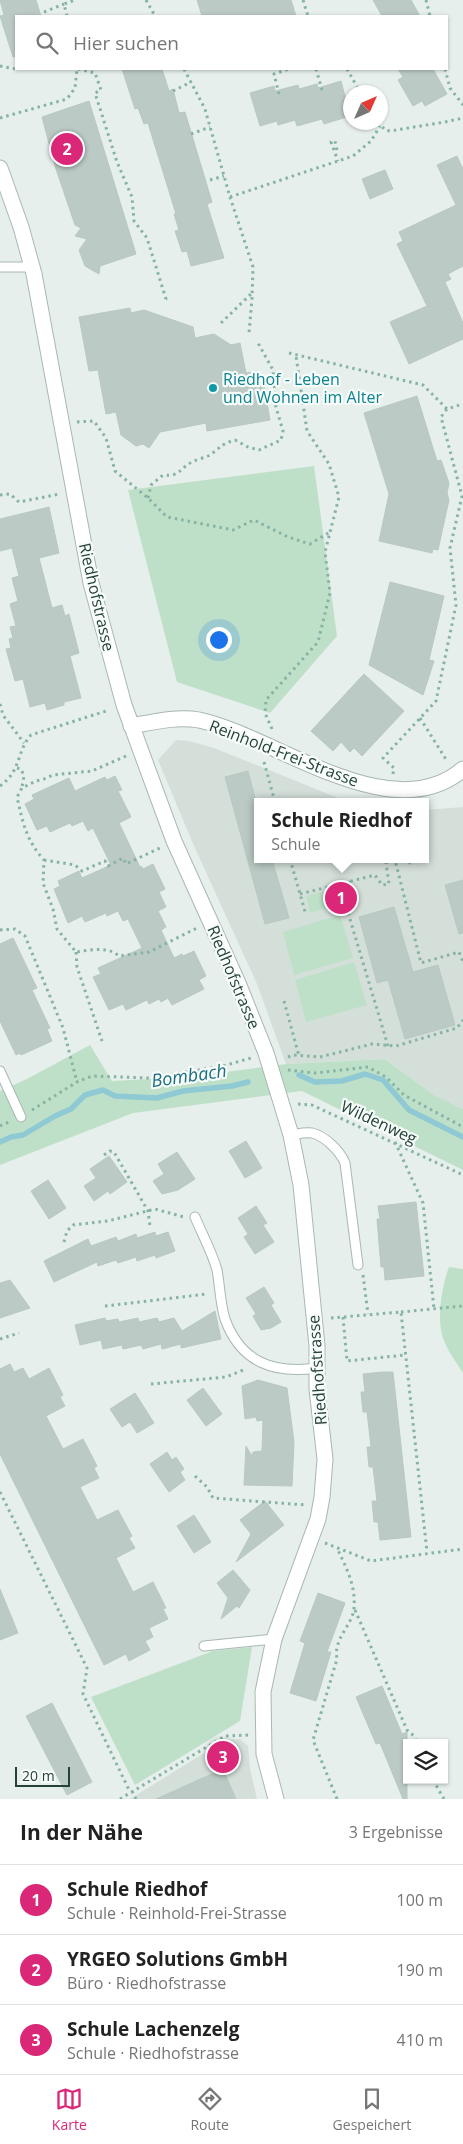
<!DOCTYPE html>
<html lang="de">
<head>
<meta charset="utf-8">
<style>
	:root { --surface:#fff; --page:#f6f6f6; --text:#222; --muted:#767676; --line:#e0e0e0; --accent:#db2777 }
	body { margin:0; font-family:"Open Sans",sans-serif; background:var(--page); color:var(--text) }
	.controls { position:absolute; right:15px; bottom:15px; display:grid; overflow:hidden; border-radius:0px; box-shadow:0 1px 4px #0004 }
	.controls button { width:45px; height:45px; display:grid; place-items:center; padding:0; border:0; border-bottom:1px solid var(--line); background:var(--surface); color:var(--text); font:25px sans-serif }
	.compass { position:absolute; left:343px; top:85px; width:45px; height:45px; border-radius:50%; background:var(--surface); box-shadow:0 1px 4px #0004; rotate:45deg }
	.scale { position:absolute; left:15px; bottom:12px; width:55px; box-sizing:border-box; padding-left:5px; border:2px solid #24423a; border-top:0; font-size:14px; line-height:18px; white-space:nowrap; color:#24423a; -webkit-text-stroke:4px #f7fbf9; paint-order:stroke }
	.you { position:absolute; left:218px; top:639px; width:18px; height:18px; margin:-12px; border:4px solid #fff; border-radius:50%; background:#1a73e8; box-shadow:0 0 0 8px #1a73e833 }
	.badge { display:grid; place-items:center; width:32px; height:32px; border-radius:50%; background:var(--accent); color:#fff; font-size:16px; font-weight:700 }
	.pin { position:absolute; translate:-50% -50%; border:2px solid #fff; box-shadow:0 1px 5px #0006 }
	.popup { position:absolute; left:254px; top:798px; width:175px; height:65px; box-sizing:border-box; display:grid; place-content:center; border-radius:0px; background:var(--surface); filter:drop-shadow(0 1px 4px #0005); font-size:16px; white-space:nowrap; color:var(--muted) }
	.popup b { font-size:19px; color:var(--text) }
	.popup::after { content:''; position:absolute; left:50%; top:100%; margin-left:-10px; border:10px solid transparent; border-top-color:var(--surface) }
	.list { margin:0; padding:0; list-style:none }
	h2 { display:flex; justify-content:space-between; align-items:center; height:65px; margin:0; padding:0 20px; font-size:21px }
	h2 small { font-size:16px; font-weight:400; color:var(--muted) }
	.list li { display:grid; grid-template-columns:32px 1fr auto; gap:15px; align-items:center; box-sizing:border-box; height:70px; padding:0 20px; border-top:1px solid var(--line) }
	.list b { display:block; font-size:19px; white-space:nowrap }
	.list p { margin:0; font-size:16px; white-space:nowrap; color:var(--muted) }
	.list em { font-size:16px; font-style:normal; color:var(--muted) }
	.icon { flex:none; width:28px; height:28px; fill:none; stroke:currentColor; stroke-width:2; stroke-linecap:round; stroke-linejoin:round }
	.map { position:relative; flex:none; width:463px; height:1799px; overflow:hidden }
	.search { position:absolute; background:var(--surface); box-shadow:0 1px 4px #0004; left:15px; right:15px; top:15px; height:55px; display:flex; align-items:center; gap:12px; box-sizing:border-box; padding:0 18px; border-radius:0px; color:var(--muted); font-size:19px }
	.sheet { height:275px; background:var(--surface) }
	nav { display:flex; justify-content:space-around; align-items:center; box-sizing:border-box; height:70px; border-top:1px solid var(--line); background:var(--surface); font-size:14px; color:var(--muted) }
	nav a { display:grid; justify-items:center; gap:2px }
	nav .on { color:var(--accent) }
	.map>svg:first-child { display:block }
	.built { fill:#d4dfda }
	.green { fill:#bfe0c8 }
	.lines { fill:none; stroke-linecap:round; stroke-linejoin:round }
	.stream { stroke:#8ec9d4; stroke-width:5.5 }
	.building { fill:#bbcac4; stroke:#b8c9c2 }
	.lane-casing { stroke:#a8b8b2; stroke-width:11 }
	.street-casing { stroke:#a8b8b2; stroke-width:17 }
	.path { stroke:#86b3a5; stroke-width:3; stroke-dasharray:2.5 4; stroke-linecap:butt }
	.lane { stroke:#fff; stroke-width:9 }
	.street { stroke:#fff; stroke-width:15 }
	.culture-dot { fill:#0f9aa8; stroke:#f7fbf9; stroke-width:2 }
	.labels { text-anchor:middle; stroke-width:4.5; stroke-linejoin:round; paint-order:stroke }
	.culture-label { font-size:16px; fill:#0d838f; stroke:#f7fbf9; text-anchor:start }
	.street-label { font-size:16px; fill:#24423a; stroke:#f7fbf9 }
	.water-label { font-size:18px; font-style:italic; fill:#1c6f80; stroke:#f7fbf9 }
</style>
</head>
<body>
<div class="map">
<svg width="463" height="1799" viewBox="0 0 463 1799">
	<rect width="100%" height="100%" fill="#e6efeb"/>
	<path class="built" d="M 176,740 L 189,741 L 214,748 L 348,802 L 257,802 L 257,859 L 425,859 L 425,810 L 463,807 L 463,1109 L 434,1095 L 385,1059 L 286,1064 L 257,984 L 194,846 L 158,760 Z
		M 240,1739 L 248,1746 L 250,1769 L 257,1799 L 130,1799 L 225,1740 Z"/>
	<path class="green" d="M 314,466 L 337,636 L 270,713 L 177,682 L 128,490 Z
		M 340,886 L 345,903 L 310,913 L 306,896 Z
		M 340,915 L 353,958 L 294,975 L 283,932 Z
		M 354,962 L 367,1005 L 306,1022 L 295,980 Z
		M 90,1045 L 112,1081 L 189,1077 L 286,1064 L 385,1059 L 434,1095 L 463,1109 L 463,1170 L 302,1091 L 133,1113 L 0,1165 L 0,1091 L 27,1079 Z
		M 449,1267 L 463,1269 L 463,1373 C 457,1363 449,1353 445,1343 C 435,1323 442,1286 449,1267 Z
		M 252,1647 L 240,1721 L 135,1785 L 91,1697 L 213,1651 Z"/>
	<g class="lines">
		<path class="stream" d="M 299,1075 L 315,1082 L 342,1081 L 365,1074 L 383,1080 L 409,1110 L 463,1137
			M 0,1142 L 11,1137 L 23,1135 L 55,1116 L 71,1109 L 85,1095 L 103,1090 L 115,1096 L 157,1098 L 183,1091 L 232,1086 L 248,1082"/>
	</g>
	<path class="building" d="M 0,0 L 36,0 L 41,16 L 16,16 L 16,56 L 13,57 L 0,16 L 4,15 Z
		M 197,0 L 291,0 L 296,16 L 202,16 Z
		M 373,0 L 411,0 L 420,16 L 382,16 Z
		M 122,69 L 162,69 L 169,91 L 173,89 L 179,113 L 185,112 L 212,202 L 207,204 L 224,258 L 191,266 L 187,251 L 182,252 L 175,231 L 179,230 L 174,214 L 176,214 L 148,123 L 144,124 L 138,108 L 135,109 Z
		M 398,69 L 433,69 L 447,94 L 425,106 L 422,101 L 413,106 L 398,80 L 403,77 Z
		M 341,81 L 350,116 L 324,124 L 322,119 L 297,126 L 295,120 L 278,125 L 277,121 L 260,126 L 250,93 L 274,86 L 275,91 L 298,85 L 299,89 L 317,84 L 318,88 Z
		M 89,101 L 136,254 L 100,266 L 99,274 L 85,266 L 79,250 L 87,239 L 75,236 L 81,228 L 75,225 L 55,166 L 42,117 Z
		M 457,156 L 463,169 L 463,266 L 448,274 L 451,279 L 445,282 L 463,323 L 463,339 L 409,364 L 390,322 L 427,306 L 397,244 L 403,241 L 399,232 L 456,205 L 437,165 Z
		M 385,170 L 393,189 L 370,199 L 362,179 Z
		M 130,308 L 131,313 L 144,310 L 193,327 L 195,338 L 214,334 L 231,345 L 240,343 L 246,373 L 257,371 L 259,385 L 264,385 L 270,420 L 207,431 L 206,423 L 160,432 L 149,448 L 143,444 L 136,446 L 121,435 L 116,412 L 106,414 L 98,370 L 89,371 L 79,317 Z
		M 417,396 L 437,461 L 441,460 L 449,483 L 447,493 L 449,500 L 438,550 L 433,549 L 432,553 L 379,541 L 389,494 L 364,413 Z
		M 49,507 L 59,553 L 39,558 L 52,608 L 62,605 L 65,616 L 69,614 L 79,653 L 70,656 L 81,698 L 64,702 L 64,705 L 47,710 L 45,703 L 30,707 L 23,679 L 15,681 L 6,649 L 11,648 L 9,639 L 13,638 L 10,627 L 16,626 L 10,604 L 18,601 L 12,578 L 19,576 L 12,548 L 0,551 L 0,519 Z
		M 390,582 L 444,596 L 429,660 L 434,661 L 423,695 L 369,665 Z
		M 364,674 L 404,711 L 362,756 L 354,748 L 350,752 L 341,742 L 333,751 L 311,731 Z
		M 248,771 L 257,805 L 257,859 L 272,859 L 289,918 L 265,924 L 225,777 Z
		M 115,776 L 122,790 L 118,791 L 131,817 L 119,823 L 140,867 L 141,866 L 143,869 L 153,864 L 165,889 L 159,892 L 166,907 L 158,911 L 166,927 L 161,930 L 174,958 L 182,954 L 183,956 L 194,951 L 206,976 L 199,980 L 204,989 L 172,1005 L 168,998 L 161,1002 L 159,999 L 149,1004 L 147,1000 L 126,1010 L 123,1004 L 109,1010 L 93,977 L 101,974 L 98,968 L 142,948 L 128,919 L 123,921 L 118,911 L 107,916 L 106,913 L 85,922 L 82,916 L 68,923 L 54,889 L 60,886 L 58,881 L 79,871 L 82,878 L 111,865 L 93,828 L 88,831 L 83,821 L 72,826 L 70,823 L 50,832 L 47,826 L 37,830 L 25,804 L 34,799 L 32,795 L 69,778 L 75,791 L 105,777 L 107,780 Z
		M 463,880 L 463,933 L 459,934 L 445,885 Z
		M 394,907 L 413,972 L 438,965 L 455,1025 L 405,1039 L 388,980 L 377,983 L 359,917 Z
		M 13,938 L 37,988 L 32,990 L 50,1028 L 47,1029 L 52,1041 L 21,1055 L 20,1053 L 16,1055 L 0,1021 L 0,944 Z
		M 246,1141 L 262,1168 L 245,1178 L 229,1151 Z
		M 177,1152 L 195,1179 L 178,1190 L 162,1194 L 153,1181 L 164,1174 L 158,1164 Z
		M 109,1156 L 127,1182 L 110,1194 L 108,1191 L 94,1201 L 84,1186 L 96,1178 L 90,1169 Z
		M 48,1180 L 66,1208 L 49,1219 L 31,1191 Z
		M 416,1202 L 424,1276 L 385,1280 L 384,1267 L 381,1267 L 377,1219 L 380,1219 L 378,1206 Z
		M 256,1206 L 267,1223 L 263,1225 L 274,1242 L 255,1254 L 244,1237 L 248,1234 L 238,1218 Z
		M 155,1232 L 156,1236 L 168,1232 L 175,1251 L 156,1258 L 155,1255 L 137,1261 L 136,1257 L 118,1263 L 116,1260 L 98,1266 L 97,1262 L 54,1282 L 44,1261 L 88,1239 L 91,1246 L 116,1237 L 118,1241 L 136,1234 L 137,1238 Z
		M 10,1280 L 30,1308 L 0,1318 L 0,1283 Z
		M 264,1287 L 274,1303 L 271,1305 L 281,1322 L 271,1328 L 261,1330 L 253,1316 L 256,1314 L 246,1298 Z
		M 215,1311 L 221,1339 L 181,1348 L 181,1344 L 162,1349 L 161,1344 L 143,1349 L 141,1345 L 123,1349 L 122,1345 L 103,1349 L 101,1340 L 80,1345 L 75,1325 L 105,1318 L 106,1321 L 118,1319 L 119,1322 L 138,1318 L 139,1322 L 157,1318 L 159,1322 L 174,1318 L 182,1331 Z
		M 10,1364 L 14,1372 L 23,1368 L 29,1379 L 49,1368 L 63,1395 L 60,1397 L 65,1406 L 46,1416 L 63,1449 L 83,1439 L 97,1466 L 94,1468 L 99,1478 L 80,1487 L 97,1520 L 118,1510 L 132,1536 L 129,1538 L 135,1548 L 116,1558 L 133,1592 L 153,1582 L 166,1608 L 163,1609 L 168,1619 L 149,1628 L 153,1637 L 145,1641 L 150,1650 L 129,1661 L 126,1654 L 104,1665 L 0,1454 L 0,1369 Z
		M 383,1372 L 393,1372 L 411,1537 L 380,1540 L 378,1522 L 374,1522 L 372,1501 L 377,1501 L 373,1467 L 369,1467 L 367,1447 L 371,1447 L 369,1429 L 367,1412 L 363,1412 L 361,1392 L 365,1392 L 363,1374 Z
		M 258,1380 L 287,1388 L 294,1442 L 292,1486 L 244,1485 L 246,1446 L 252,1456 L 253,1452 L 262,1451 L 263,1420 L 257,1421 L 256,1417 L 245,1419 L 242,1386 Z
		M 203,1388 L 222,1414 L 206,1426 L 187,1400 Z
		M 135,1393 L 154,1423 L 137,1433 L 130,1422 L 122,1427 L 110,1409 Z
		M 167,1452 L 172,1460 L 176,1457 L 184,1469 L 180,1472 L 185,1480 L 169,1492 L 150,1464 Z
		M 265,1501 L 284,1525 L 236,1562 L 251,1534 L 240,1520 Z
		M 194,1515 L 211,1542 L 194,1553 L 177,1526 Z
		M 233,1570 L 250,1590 L 239,1608 L 237,1606 L 221,1619 L 228,1598 L 217,1583 Z
		M 0,1589 L 18,1633 L 0,1640 Z
		M 318,1593 L 345,1603 L 327,1652 L 331,1652 L 316,1701 L 290,1693 L 305,1643 L 300,1641 Z
		M 382,1686 L 402,1734 L 407,1732 L 407,1799 L 403,1799 L 380,1743 L 376,1744 L 356,1697 Z
		M 52,1703 L 92,1782 L 67,1795 L 26,1716 Z
		M 223,1769 L 236,1799 L 156,1799 Z"/>
	<g class="lines">
		<defs>
			<path id="lane" d="M 0,267 L 32,267
				M 0,1071 L 21,1117
				M 291,1135 C 298,1134 304,1132 312,1133 C 325,1136 340,1151 345,1163 L 358,1265
				M 195,1217 C 202,1234 212,1252 217,1270 C 220,1286 220,1303 225,1319 C 241,1363 274,1374 317,1368
				M 204,1646 L 274,1639"/>
			<path id="street" d="M 0,168 L 21,227 L 34,274 L 91,583 L 124,705 L 174,841 L 238,983 L 266,1053 L 291,1135 L 301,1185 L 317,1346 L 317,1389 L 325,1459 L 322,1497 L 318,1519 L 274,1639 L 263,1692 L 264,1754 L 276,1799
				M 131,726 C 153,722 177,716 199,720 C 274,736 392,831 463,769"/>
		</defs>
		<use href="#lane" class="lane-casing"/>
		<use href="#street" class="street-casing"/>
		<path class="path" d="M 146,0 L 155,16
			M 303,0 L 308,16
			M 426,0 L 430,16
			M 44,12 L 64,4
			M 67,16 L 64,4 L 75,0
			M 0,66 L 16,69
			M 78,69 L 95,73 L 101,90 L 95,93 L 117,162 L 132,197 L 134,221 L 147,238 L 166,299 L 164,302
			M 184,69 L 205,109 L 230,197 L 253,267 L 252,299 L 249,333
			M 316,69 L 322,90
			M 347,69 L 360,92
			M 445,69 L 450,88 L 463,105
			M 173,91 L 191,82
			M 279,94 L 274,74 L 289,69
			M 0,118 L 67,99 L 75,88 L 77,69
			M 378,122 L 385,130 L 390,131 L 445,122 L 463,118
			M 191,134 L 210,127
			M 337,150 L 335,141 L 331,142 L 338,161
			M 210,180 L 224,176
			M 230,197 L 353,156 L 371,141 L 380,126
			M 221,323 L 253,292
			M 289,353 L 423,385 L 447,409 L 463,404
			M 77,422 L 94,421 L 106,438 L 115,471 L 148,498 L 167,517 L 233,530 L 254,520 L 288,537 L 310,544 L 330,532
			M 0,495 L 10,494 L 19,502 L 60,494
			M 148,498 L 151,485 L 163,475 C 181,477 180,467 194,461 C 198,459 204,458 208,456 C 220,449 220,444 235,440 L 248,447 L 259,450 L 281,440 L 283,431 L 276,407 L 273,370 L 258,343
			M 0,704 L 3,715 L 24,743
			M 420,718 L 447,761
			M 272,729 L 265,713 L 266,700 L 318,642 L 330,593 L 325,552 L 339,497 L 329,464 L 307,431 L 296,356
			M 126,756 L 92,771 L 53,775 L 44,779 L 36,781 L 22,788 L 17,797 C 23,823 26,840 44,860 L 43,883 L 53,909 L 57,929 L 76,952 C 90,950 108,946 119,956 L 149,952 L 197,928
			M 264,762 L 275,802
			M 17,768 L 21,769 L 24,776 L 22,787
			M 393,774 L 394,768 L 383,758 L 436,701 L 456,605 L 450,548 L 462,496 L 441,417 L 447,409
			M 0,786 C 22,770 16,752 31,735 L 109,710
			M 290,859 L 306,915
			M 44,860 L 75,865 L 82,871 L 105,861 L 108,866 L 123,858 L 126,864 L 160,848
			M 411,863 L 395,860 L 421,963 L 459,952 L 463,962
			M 350,881 L 346,906 L 388,1046
			M 300,894 L 375,875 L 382,885 L 389,884 L 386,863 L 395,859
			M 0,930 L 15,929 L 25,936 L 63,1028 L 77,1082
			M 76,952 L 77,967 L 102,1041
			M 284,1001 L 299,1056
			M 288,1057 L 293,1055 L 320,1057 L 372,1044 L 396,1046 L 457,1028 L 463,1020
			M 288,1070 L 315,1073 L 368,1067 L 386,1077 L 404,1095 L 463,1127
			M 298,1104 L 312,1105 L 463,1175
			M 32,1110 L 77,1082 L 92,1076 L 149,1078 L 223,1066 L 251,1058
			M 0,1126 L 11,1121
			M 395,1142 L 423,1203 L 434,1309
			M 104,1155 L 110,1151 L 114,1152 L 148,1211 L 150,1226
			M 64,1242 L 67,1231 L 73,1225 L 108,1221 L 155,1209 L 184,1217
			M 363,1275 L 368,1314
			M 105,1306 L 207,1294
			M 401,1312 L 463,1306
			M 343,1317 L 347,1361 L 405,1355
			M 331,1318 L 401,1312 L 427,1552
			M 0,1339 L 19,1333
			M 151,1384 L 226,1377 L 246,1369
			M 195,1476 L 207,1487 L 213,1498 L 306,1505
			M 0,1492 L 87,1668 L 83,1694 L 130,1792
			M 325,1543 L 371,1561 L 463,1549
			M 355,1610 L 407,1730 L 414,1736 L 417,1743
			M 433,1780 L 444,1799
			M 132,1791 L 136,1799
			M 120,1799 L 225,1736 L 249,1735
			M 337,1799 L 313,1740 L 337,1659 C 333,1638 353,1625 354,1608 C 356,1586 346,1567 337,1548"/>
		<use href="#lane" class="lane"/>
		<use href="#street" class="street"/>
	</g>
	<circle class="culture-dot" cx="213" cy="388" r="5"/>
	<g class="labels">
		<g class="culture-label">
			<text x="223" y="385">Riedhof - Leben<tspan x="223" dy="18">und Wohnen im Alter</tspan></text>
		</g>
		<g class="street-label">
			<text transform="translate(97 597) rotate(77)" y="6">Riedhofstrasse</text>
			<text transform="translate(284 753) rotate(21)" y="6">Reinhold-Frei-Strasse</text>
			<text transform="translate(234 977) rotate(67)" y="6">Riedhofstrasse</text>
			<text transform="translate(379 1122) rotate(25)" y="6">Wildenweg</text>
			<text transform="translate(317 1370) rotate(-94)" y="6">Riedhofstrasse</text>
		</g>
		<g class="water-label">
			<text transform="translate(189 1076) rotate(-8)" y="6">Bombach</text>
		</g>
	</g>
</svg>
<div class="controls">
<button><svg class="icon" aria-label="layers" viewBox="0 0 24 24"><path d="M12 4l9 5-9 5-9-5zM3 14l9 5 9-5"/></svg></button>
</div>
<svg class="compass" viewBox="-18 -18 36 36"><path d="M0-13l5 13h-10z" fill="#e53935"/><path d="M0 13l5-13h-10z" fill="#767676"/></svg>
<div class="scale">20 m</div>
<div class="you"></div>
<div class="pin badge" style="left:341px;top:898px">1</div>
<div class="popup"><b>Schule Riedhof</b>Schule</div>
<div class="pin badge" style="left:67px;top:149px">2</div>
<div class="pin badge" style="left:223px;top:1757px">3</div>
<div class="search"><svg class="icon" aria-label="search" viewBox="0 0 24 24"><circle cx="10" cy="10" r="6"/><path d="M15 15l6 6"/></svg>Hier suchen</div>
</div>
<section class="sheet">
<h2>In der Nähe<small>3 Ergebnisse</small></h2>
<ul class="list">
<li><span class="badge">1</span><div><b>Schule Riedhof</b><p>Schule · Reinhold-Frei-Strasse</p></div><em>100 m</em></li>
<li><span class="badge">2</span><div><b>YRGEO Solutions GmbH</b><p>Büro · Riedhofstrasse</p></div><em>190 m</em></li>
<li><span class="badge">3</span><div><b>Schule Lachenzelg</b><p>Schule · Riedhofstrasse</p></div><em>410 m</em></li>
</ul>
</section>
<nav>
<a class="on"><svg class="icon" aria-label="map" viewBox="0 0 24 24"><path d="M3 6l6-2 6 2 6-2v14l-6 2-6-2-6 2zM9 4v14M15 6v14"/></svg>Karte</a>
<a><svg class="icon" aria-label="directions" viewBox="0 0 24 24"><path d="M12 3l9 9-9 9-9-9zM9 14v-3h6M13 9l2 2-2 2"/></svg>Route</a>
<a><svg class="icon" aria-label="saved" viewBox="0 0 24 24"><path d="M7 4h10v16l-5-4-5 4z"/></svg>Gespeichert</a>
</nav>
</body>
</html>
